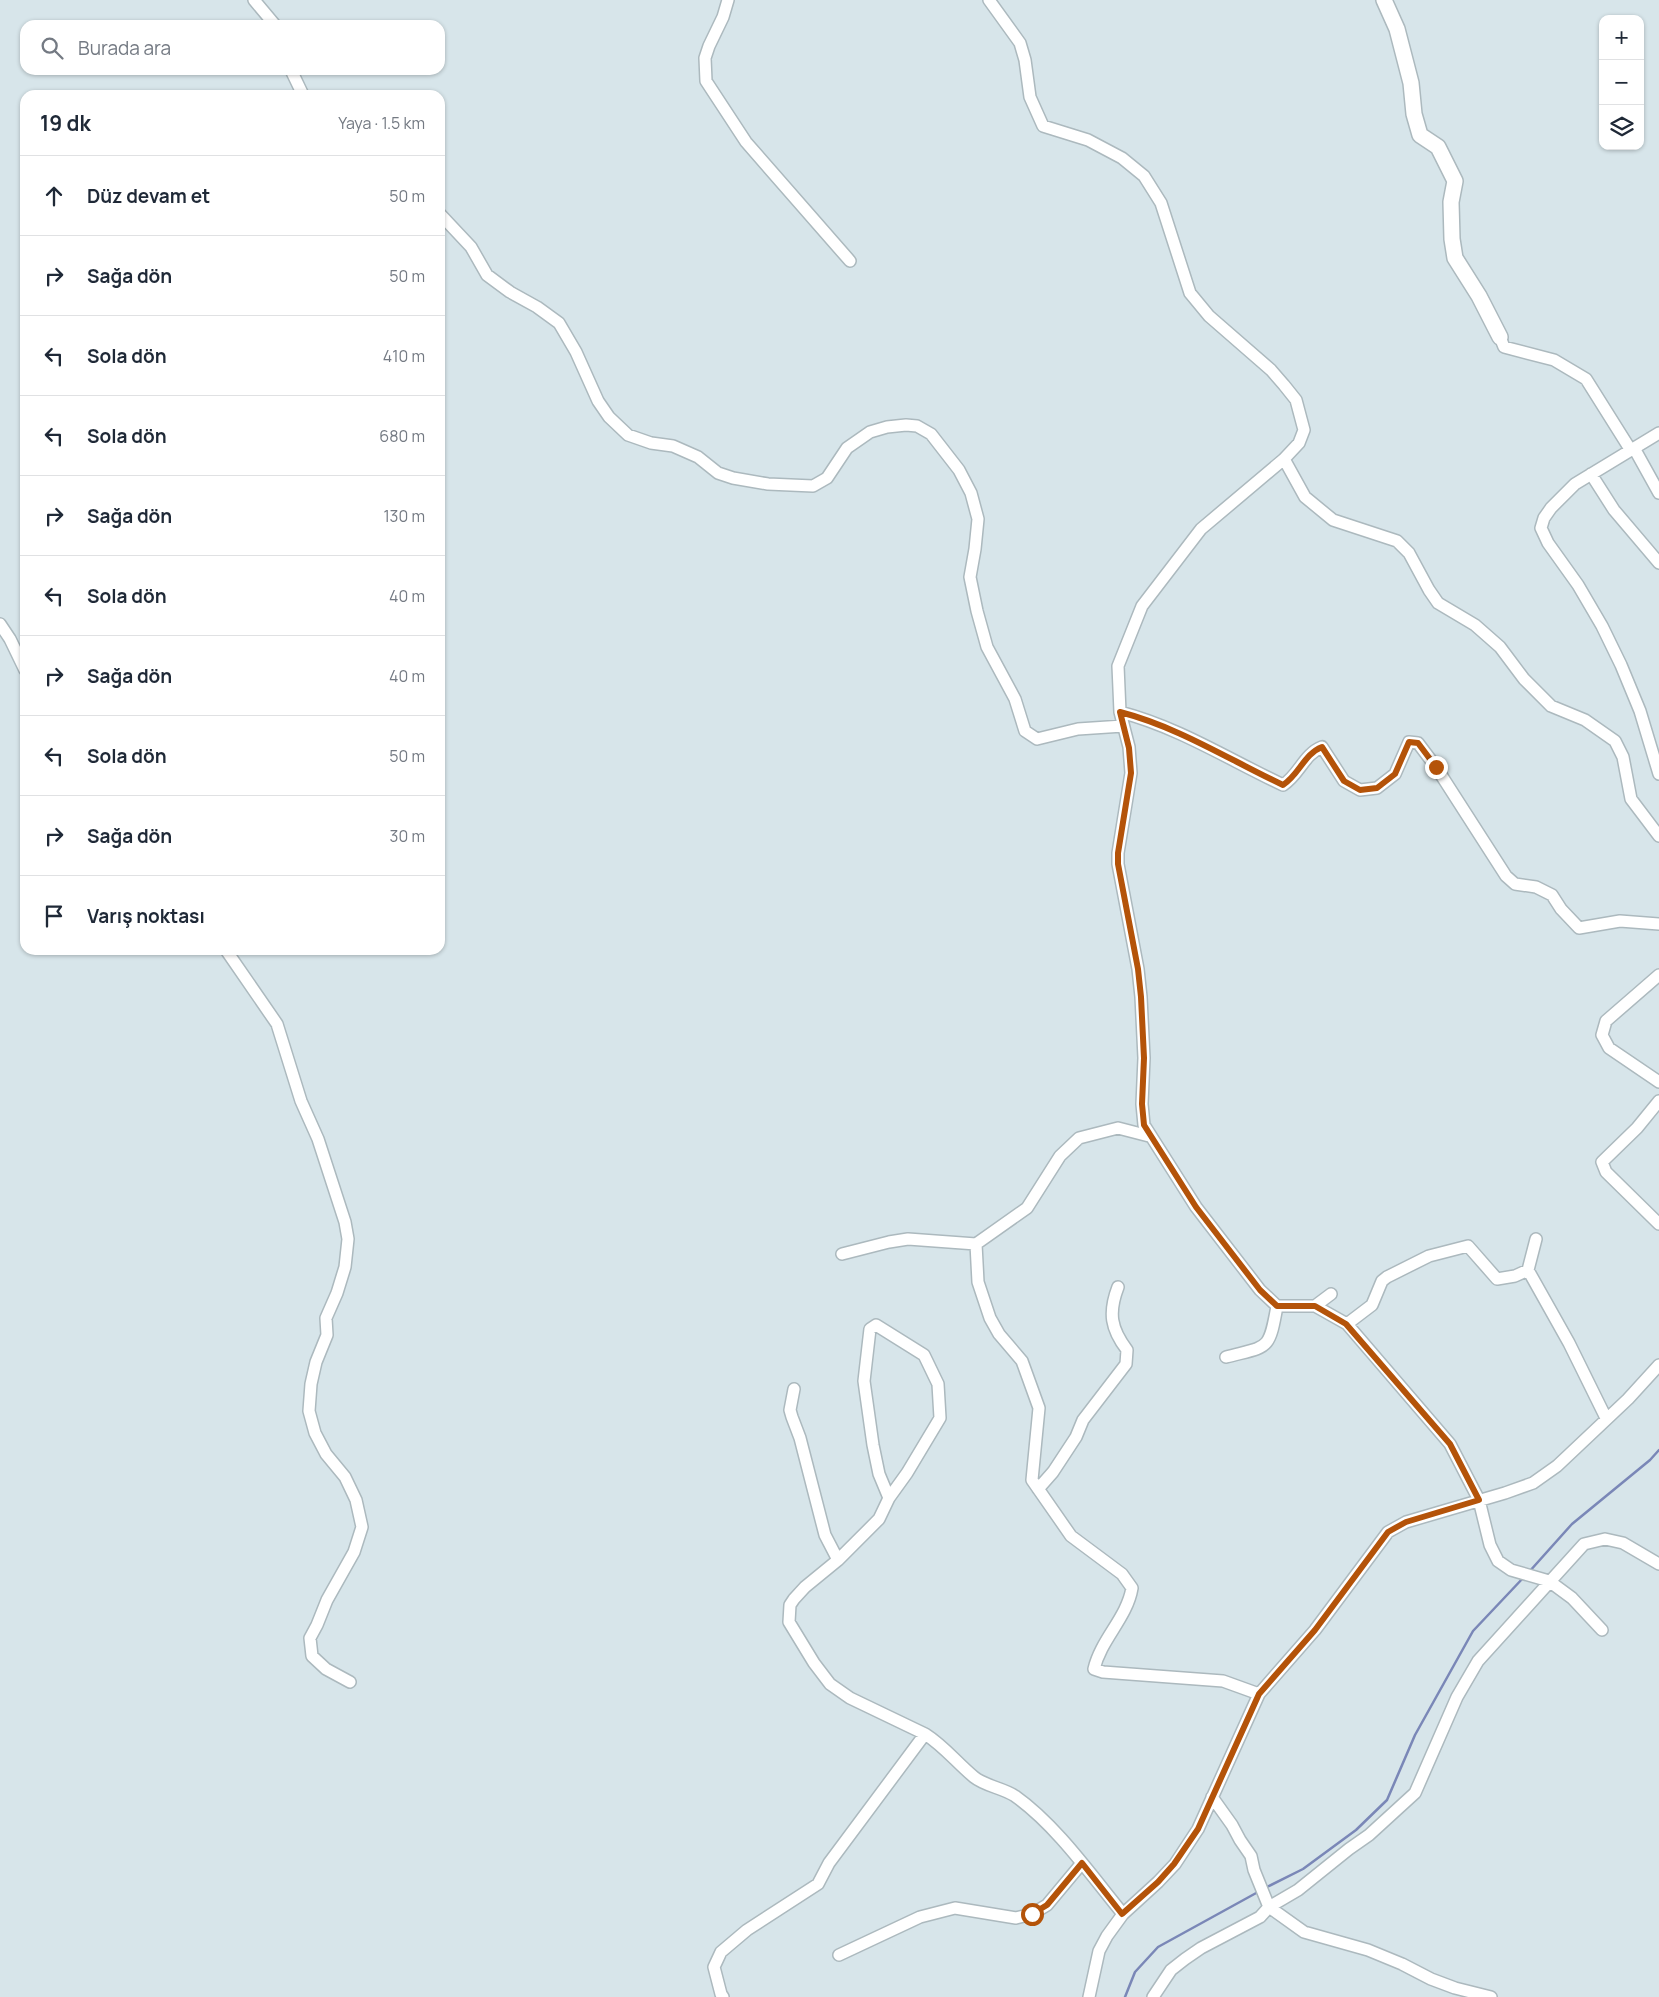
<!DOCTYPE html>
<html lang="tr">
<head>
<meta charset="utf-8">
<style>
	:root { --surface:#fff; --page:#f2f2f3; --text:#1f2937; --muted:#747a83; --line:#e0e1e3 }
	body { margin:0; font-family:Manrope,sans-serif; background:var(--page); color:var(--text) }
	.controls { position:absolute; right:15px; top:15px; display:grid; overflow:hidden; border-radius:10px; box-shadow:0 1px 4px #0004 }
	.controls button { width:45px; height:45px; display:grid; place-items:center; padding:0; border:0; border-bottom:1px solid var(--line); background:var(--surface); color:var(--text); font:25px sans-serif }
	.stop { position:absolute; width:15px; height:15px; margin:-11px; border:4px solid #b45309; border-radius:50%; background:#fff }
	.stop.end { background:#b45309; border-color:#fff; box-shadow:0 1px 5px #0008 }
	.list { margin:0; padding:0; list-style:none }
	h2 { display:flex; justify-content:space-between; align-items:center; height:65px; margin:0; padding:0 20px; font-size:21px }
	h2 small { font-size:16px; font-weight:400; color:var(--muted) }
	.list li { display:grid; grid-template-columns:32px 1fr auto; gap:15px; align-items:center; box-sizing:border-box; height:80px; padding:0 20px; border-top:1px solid var(--line) }
	.list b { display:block; font-size:19px; white-space:nowrap }
	.list em { font-size:16px; font-style:normal; color:var(--muted) }
	.icon { flex:none; width:28px; height:28px; fill:none; stroke:currentColor; stroke-width:2; stroke-linecap:round; stroke-linejoin:round }
	.map { position:relative; flex:none; width:1659px; height:1997px; overflow:hidden }
	.search { position:absolute; background:var(--surface); box-shadow:0 1px 4px #0004; left:20px; top:20px; width:425px; height:55px; display:flex; align-items:center; gap:12px; box-sizing:border-box; padding:0 18px; border-radius:15px; color:var(--muted); font-size:19px }
	.panel { position:absolute; background:var(--surface); box-shadow:0 1px 4px #0004; left:20px; top:90px; width:425px; height:865px; border-radius:15px }
	.map>svg:first-child { display:block }
	.lines { fill:none; stroke-linecap:round; stroke-linejoin:round }
	.stream { stroke:#7a87b7; stroke-width:2.5 }
	.street-casing { stroke:#acb9be; stroke-width:14 }
	.secondary-casing { stroke:#acb9be; stroke-width:18 }
	.street { stroke:#fff; stroke-width:11 }
	.secondary { stroke:#fff; stroke-width:15 }
	.route { stroke:#b45309; stroke-width:6 }
</style>
</head>
<body>
<div class="map">
<svg width="1659" height="1997" viewBox="0 0 1659 1997">
	<rect width="100%" height="100%" fill="#d7e5ea"/>
	<g class="lines">
		<path class="stream" d="M 1529,1572 L 1572,1524 L 1650,1460 L 1659,1450
			M 1265,1888 L 1303,1869 L 1356,1830 L 1387,1800 L 1415,1735 L 1473,1631 L 1524,1577
			M 1125,1997 L 1135,1972 L 1158,1947 L 1258,1892"/>
		<defs>
			<path id="street" d="M 254,0 L 275,25
				M 728,0 L 723,17 L 709,46 L 705,58 L 706,81 L 746,142 L 850,261
				M 989,0 L 1020,43 L 1025,60 L 1030,97 L 1043,126 L 1088,140 L 1122,158 L 1144,176 L 1161,203 L 1190,293 L 1209,316 L 1271,370 L 1284,385 L 1296,400 L 1304,430 L 1299,443 L 1284,459 L 1201,529 L 1142,606 L 1118,666 L 1120,712 L 1129,747 L 1131,773 L 1118,853 L 1118,864 L 1138,969 L 1141,997 L 1144,1058 L 1142,1104 L 1144,1125 L 1196,1207 L 1260,1290 L 1277,1306 L 1315,1306 L 1347,1324 L 1450,1444 L 1479,1500 L 1490,1545 L 1498,1561 L 1511,1570 L 1549,1581 L 1572,1598 L 1602,1630
				M 291,70 L 303,95
				M 440,214 L 471,247 L 487,275 L 510,292 L 537,307 L 559,323 L 576,352 L 598,401 L 609,417 L 628,435 L 651,443 L 673,446 L 698,457 L 718,473 L 733,478 L 768,484 L 813,486 L 827,478 L 847,448 L 870,432 L 887,427 L 906,425 L 917,426 L 931,434 L 959,470 L 971,493 L 978,519 L 975,549 L 970,577 L 977,611 L 987,647 L 1015,699 L 1025,731 L 1037,739 L 1078,729 L 1123,726
				M 1500,337 L 1504,347 L 1554,360 L 1586,379 L 1630,449
				M 1659,433 L 1575,484 L 1551,508 L 1544,518 L 1541,528 L 1548,543 L 1578,585 L 1602,626 L 1621,665 L 1640,711 L 1659,774
				M 1634,448 L 1659,493
				M 1284,459 L 1305,497 L 1333,520 L 1397,541 L 1409,553 L 1429,590 L 1438,603 L 1475,625 L 1500,647 L 1524,679 L 1551,706 L 1585,720 L 1615,741 L 1623,757 L 1631,799 L 1659,836
				M 1591,474 L 1614,510 L 1659,563
				M 0,624 L 10,639 L 25,670
				M 1120,712 C 1178,727 1228,759 1283,785 C 1299,775 1304,754 1322,747 L 1344,781 L 1360,790 L 1377,788 L 1395,774 L 1409,742 L 1418,743 L 1436,767 L 1506,876 L 1515,884 L 1536,887 L 1552,895 L 1561,909 L 1579,928 L 1620,921 L 1659,924
				M 226,950 L 277,1024 L 301,1101 L 318,1139 L 345,1222 L 348,1239 L 345,1267 L 337,1293 L 326,1318 L 327,1335 L 316,1362 L 311,1384 L 309,1411 L 315,1433 L 326,1454 L 345,1477 L 356,1500 L 362,1527 L 354,1552 L 327,1600 L 317,1625 L 310,1638 L 312,1656 L 326,1669 L 350,1682
				M 1659,975 L 1606,1021 L 1602,1035 L 1609,1048 L 1659,1082
				M 1659,1101 L 1637,1128 L 1602,1162 L 1606,1172 L 1659,1224
				M 976,1244 L 978,1282 L 990,1318 L 999,1334 L 1022,1361 L 1039,1408 L 1032,1480 L 1071,1536 L 1122,1574 L 1132,1588 C 1127,1618 1101,1639 1094,1669 L 1103,1672 L 1223,1681 L 1259,1694
				M 842,1254 L 889,1242 L 908,1239 L 976,1244 L 1027,1208 L 1060,1156 L 1079,1138 L 1118,1128 L 1149,1136
				M 1528,1270 L 1536,1239
				M 1315,1306 L 1331,1294
				M 1347,1324 L 1372,1305 L 1382,1281 L 1387,1277 L 1429,1256 L 1468,1246 L 1497,1279 L 1515,1276 L 1528,1270 L 1569,1343 L 1606,1418
				M 1226,1357 C 1268,1346 1269,1352 1277,1306
				M 794,1389 L 790,1410 L 792,1417 L 800,1438 L 825,1535 L 838,1560
				M 1038,1489 L 1053,1472 L 1076,1437 L 1083,1420 L 1126,1364 L 1127,1350 C 1111,1329 1108,1313 1118,1287
				M 889,1498 L 879,1474 L 873,1445 L 864,1381 L 870,1329 L 876,1325 L 924,1355 L 938,1384 L 940,1418 L 907,1473 L 889,1498 L 879,1519 L 838,1560 L 805,1587 L 794,1599 L 790,1605 L 789,1622 L 814,1663 L 830,1684 L 850,1698 L 925,1734 C 944,1746 957,1763 974,1777 C 985,1786 1003,1788 1015,1796 C 1056,1825 1091,1875 1123,1914
				M 1212,1797 L 1232,1825 L 1240,1840 L 1251,1856 L 1254,1870 L 1269,1907 L 1304,1932 L 1368,1950 L 1402,1964 L 1431,1979 L 1455,1988 L 1491,1997
				M 839,1955 L 920,1917 L 955,1908 L 1016,1918 L 1032,1914 L 1047,1905 L 1082,1863
				M 723,1997 L 721,1994 L 714,1967 L 721,1952 L 747,1930 L 818,1884 L 829,1863 L 925,1734
				M 1089,1997 L 1099,1951 L 1107,1936 L 1123,1914 L 1158,1882 L 1175,1864 L 1198,1829 L 1259,1694 L 1315,1630 L 1388,1532 L 1406,1522 L 1505,1493 L 1533,1483 L 1557,1466 L 1628,1399 L 1659,1365
				M 1153,1997 L 1171,1970 L 1185,1959 L 1201,1948 L 1260,1917 L 1269,1907 L 1298,1890 L 1349,1849 L 1369,1835 L 1415,1793 L 1457,1697 L 1478,1661 L 1584,1544 L 1605,1539 L 1623,1543 L 1659,1564"/>
			<path id="secondary" d="M 1384,0 L 1397,29 L 1411,83 L 1414,114 L 1420,135 L 1438,147 L 1455,181 L 1451,202 L 1452,239 L 1455,258 L 1479,296 L 1500,337"/>
		</defs>
		<use href="#street" class="street-casing"/>
		<use href="#secondary" class="secondary-casing"/>
		<use href="#street" class="street"/>
		<use href="#secondary" class="secondary"/>
	</g>
	<g class="lines">
		<path class="route" d="M 1032,1914 L 1047,1905 L 1082,1863 L 1122,1914 L 1158,1882 L 1174,1864 L 1198,1829 L 1259,1694 L 1315,1630 L 1388,1532 L 1406,1522 L 1479,1500 L 1450,1444 L 1346,1324 L 1315,1306 L 1277,1306 L 1260,1290 L 1196,1207 L 1144,1125 L 1142,1104 L 1144,1058 L 1141,997 L 1138,969 L 1118,864 L 1118,853 L 1131,773 L 1129,748 L 1120,712 C 1178,727 1228,759 1283,785 C 1299,775 1304,754 1322,747 L 1344,781 L 1360,790 L 1377,788 L 1395,774 L 1409,742 L 1418,743 L 1436,767"/>
	</g>
</svg>
<div class="controls">
<button>+</button>
<button>−</button>
<button><svg class="icon" aria-label="layers" viewBox="0 0 24 24"><path d="M12 4l9 5-9 5-9-5zM3 14l9 5 9-5"/></svg></button>
</div>
<div class="stop" style="left:1032px;top:1914px"></div>
<div class="stop end" style="left:1436px;top:767px"></div>
<div class="search"><svg class="icon" aria-label="search" viewBox="0 0 24 24"><circle cx="10" cy="10" r="6"/><path d="M15 15l6 6"/></svg>Burada ara</div>
<section class="panel">
<h2>19 dk<small>Yaya · 1.5 km</small></h2>
<ul class="list">
<li><svg class="icon" aria-label="ahead" viewBox="0 0 24 24"><path d="M12 20V5M6 11l6-6 6 6"/></svg><div><b>Düz devam et</b></div><em>50 m</em></li>
<li><svg class="icon" aria-label="right" viewBox="0 0 24 24"><path d="M7 20v-9h11M14 6l5 5-5 5"/></svg><div><b>Sağa dön</b></div><em>50 m</em></li>
<li><svg class="icon" aria-label="left" viewBox="0 0 24 24"><path d="M17 20v-9H6M10 6l-5 5 5 5"/></svg><div><b>Sola dön</b></div><em>410 m</em></li>
<li><svg class="icon" aria-label="left" viewBox="0 0 24 24"><path d="M17 20v-9H6M10 6l-5 5 5 5"/></svg><div><b>Sola dön</b></div><em>680 m</em></li>
<li><svg class="icon" aria-label="right" viewBox="0 0 24 24"><path d="M7 20v-9h11M14 6l5 5-5 5"/></svg><div><b>Sağa dön</b></div><em>130 m</em></li>
<li><svg class="icon" aria-label="left" viewBox="0 0 24 24"><path d="M17 20v-9H6M10 6l-5 5 5 5"/></svg><div><b>Sola dön</b></div><em>40 m</em></li>
<li><svg class="icon" aria-label="right" viewBox="0 0 24 24"><path d="M7 20v-9h11M14 6l5 5-5 5"/></svg><div><b>Sağa dön</b></div><em>40 m</em></li>
<li><svg class="icon" aria-label="left" viewBox="0 0 24 24"><path d="M17 20v-9H6M10 6l-5 5 5 5"/></svg><div><b>Sola dön</b></div><em>50 m</em></li>
<li><svg class="icon" aria-label="right" viewBox="0 0 24 24"><path d="M7 20v-9h11M14 6l5 5-5 5"/></svg><div><b>Sağa dön</b></div><em>30 m</em></li>
<li><svg class="icon" aria-label="arrive" viewBox="0 0 24 24"><path d="M6 21V4h12l-3 4 3 4H6"/></svg><div><b>Varış noktası</b></div></li>
</ul>
</section>
</div>
</body>
</html>
